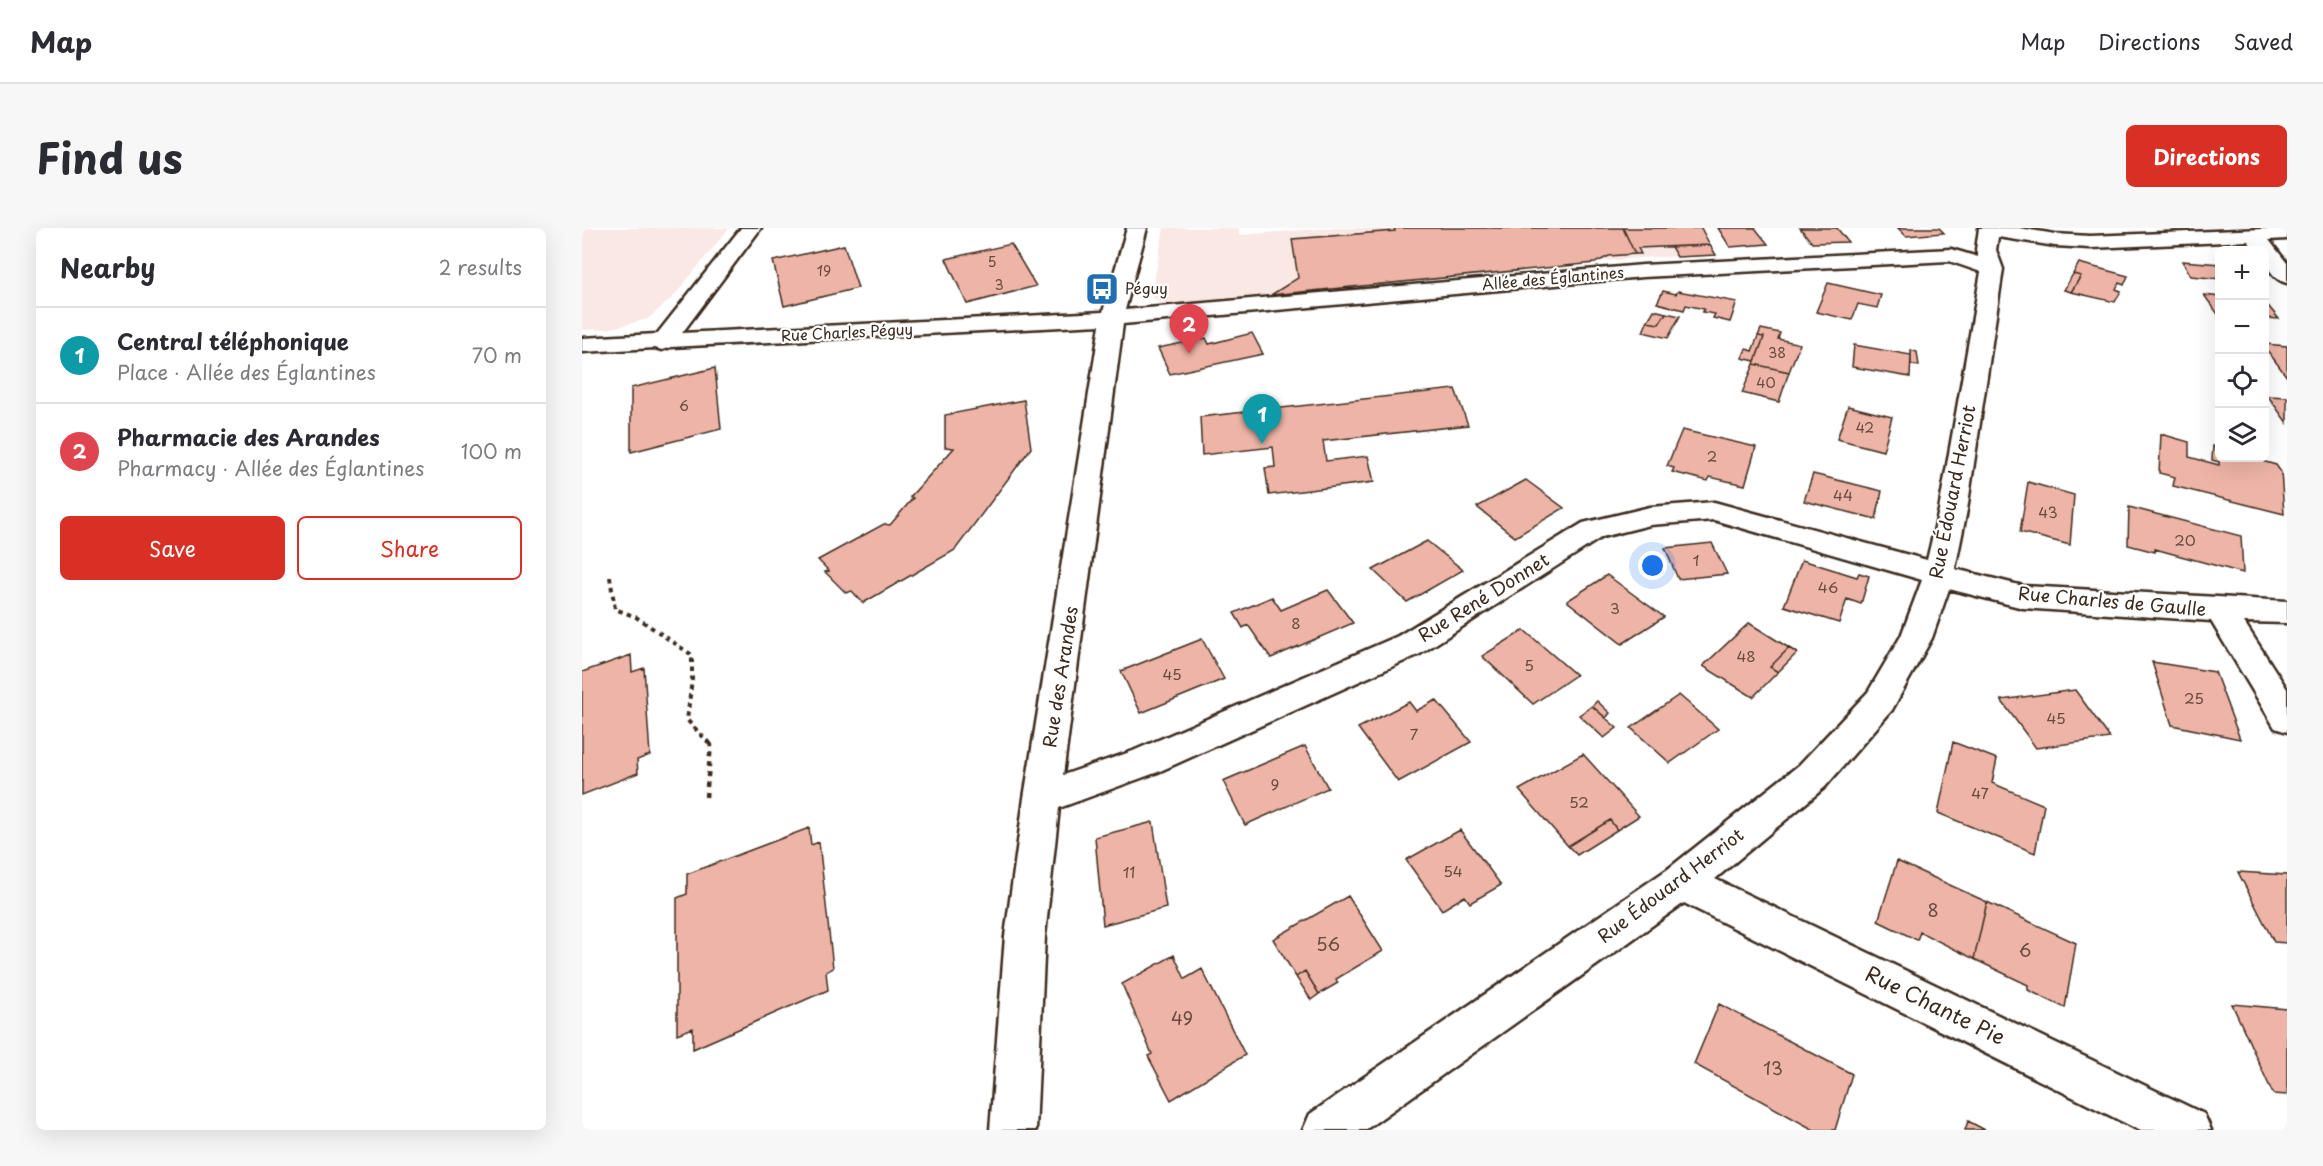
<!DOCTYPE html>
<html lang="en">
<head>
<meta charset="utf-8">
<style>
	:root { --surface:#fff; --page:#f7f7f7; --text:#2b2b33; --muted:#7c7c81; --line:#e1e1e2; --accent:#d93025 }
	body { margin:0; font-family:"Playpen Sans",sans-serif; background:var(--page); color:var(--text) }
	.controls { position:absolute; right:18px; top:18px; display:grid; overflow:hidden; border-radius:9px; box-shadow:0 6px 24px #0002 }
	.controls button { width:54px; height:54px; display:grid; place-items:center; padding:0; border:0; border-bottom:2px solid var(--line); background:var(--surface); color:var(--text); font:30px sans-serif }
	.you { position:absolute; left:1071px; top:338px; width:21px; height:21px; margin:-15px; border:4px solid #fff; border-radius:50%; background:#1a73e8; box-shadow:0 0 0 9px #1a73e833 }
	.badge { display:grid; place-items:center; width:39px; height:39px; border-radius:50%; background:var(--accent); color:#fff; font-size:20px; font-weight:700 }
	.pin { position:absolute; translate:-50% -50px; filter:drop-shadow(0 2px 3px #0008) }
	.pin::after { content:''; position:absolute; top:32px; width:21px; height:18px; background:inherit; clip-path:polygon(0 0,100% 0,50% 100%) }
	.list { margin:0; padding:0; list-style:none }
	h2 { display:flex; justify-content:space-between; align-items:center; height:78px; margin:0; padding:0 24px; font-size:26px }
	h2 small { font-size:20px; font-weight:400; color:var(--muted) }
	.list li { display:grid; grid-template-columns:39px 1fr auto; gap:18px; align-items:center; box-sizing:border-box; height:96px; padding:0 24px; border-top:2px solid var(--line) }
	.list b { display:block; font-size:22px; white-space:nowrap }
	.list p { margin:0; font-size:20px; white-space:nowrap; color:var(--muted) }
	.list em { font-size:20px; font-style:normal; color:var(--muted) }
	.actions { display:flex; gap:12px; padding:18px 24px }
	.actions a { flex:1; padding:14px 0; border:2px solid var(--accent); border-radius:9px; text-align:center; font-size:21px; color:var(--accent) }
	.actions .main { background:var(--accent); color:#fff }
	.icon { flex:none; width:33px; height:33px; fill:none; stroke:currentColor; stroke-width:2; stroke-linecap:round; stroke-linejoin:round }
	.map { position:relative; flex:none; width:1705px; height:902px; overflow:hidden; border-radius:9px }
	header { display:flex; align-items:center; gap:36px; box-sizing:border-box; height:84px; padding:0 30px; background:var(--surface); border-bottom:2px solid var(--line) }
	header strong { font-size:28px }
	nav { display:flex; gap:33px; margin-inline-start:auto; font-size:21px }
	.intro { display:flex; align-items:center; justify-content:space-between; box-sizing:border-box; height:144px; padding:0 36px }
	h1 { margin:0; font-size:42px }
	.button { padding:15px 27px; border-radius:9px; background:var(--accent); color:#fff; font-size:21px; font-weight:700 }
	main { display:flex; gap:36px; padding:0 36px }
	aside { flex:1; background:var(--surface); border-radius:9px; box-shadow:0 6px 24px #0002 }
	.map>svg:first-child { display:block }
	.built { fill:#fae8e5 }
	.building { fill:#eeb4a7; stroke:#3b2a1e; stroke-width:1.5 }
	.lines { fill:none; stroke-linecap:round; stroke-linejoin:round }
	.minor-casing { stroke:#3b2a1e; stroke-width:5 }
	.path-far1 { stroke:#3b2a1e; stroke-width:4; stroke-dasharray:4.5 4.5; stroke-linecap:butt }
	.path { stroke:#3b2a1e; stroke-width:4.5; stroke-dasharray:5 5; stroke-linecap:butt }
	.minor { fill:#fff; fill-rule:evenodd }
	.labels { text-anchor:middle; stroke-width:4.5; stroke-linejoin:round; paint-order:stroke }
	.far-number-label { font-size:14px; fill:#684c40 }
	.far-street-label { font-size:15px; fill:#3b2a1e; stroke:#fff }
	.far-poi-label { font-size:15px; fill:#3b2a1e; stroke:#fff; text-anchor:start }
	.number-label { font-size:15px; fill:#684c40 }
	.street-label { font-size:18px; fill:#3b2a1e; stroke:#fff }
	.near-number-label { font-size:18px; fill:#684c40 }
	.near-street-label { font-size:21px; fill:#3b2a1e; stroke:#fff }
</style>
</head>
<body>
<header>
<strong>Map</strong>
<nav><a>Map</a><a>Directions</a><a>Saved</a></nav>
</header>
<div class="intro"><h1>Find us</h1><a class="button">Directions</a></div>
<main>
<aside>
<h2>Nearby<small>2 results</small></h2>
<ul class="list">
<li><span class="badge" style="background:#0f9aa8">1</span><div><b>Central téléphonique</b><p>Place · Allée des Églantines</p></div><em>70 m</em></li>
<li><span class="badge" style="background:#e0444e">2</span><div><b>Pharmacie des Arandes</b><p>Pharmacy · Allée des Églantines</p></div><em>100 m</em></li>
</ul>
<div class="actions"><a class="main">Save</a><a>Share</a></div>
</aside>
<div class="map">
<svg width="1705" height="902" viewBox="0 0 1705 902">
	<rect width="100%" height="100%" fill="#fff"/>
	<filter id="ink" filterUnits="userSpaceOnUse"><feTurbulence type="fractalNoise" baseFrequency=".0167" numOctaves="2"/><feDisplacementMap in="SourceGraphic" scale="12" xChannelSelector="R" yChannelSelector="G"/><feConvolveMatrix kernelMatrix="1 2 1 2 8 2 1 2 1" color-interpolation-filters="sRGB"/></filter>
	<g filter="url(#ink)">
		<path class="built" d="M 0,0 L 147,0 L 92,68 L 66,91 L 26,101 L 0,102 Z
			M 582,0 L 657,0 L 657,7 L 749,0 L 1119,0 L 1134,27 L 1055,30 L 583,77 L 569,69 Z"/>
		<path class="building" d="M 812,0 L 1041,0 L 1053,26 L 1027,28 L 1013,35 L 689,67 L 716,50 L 710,11 L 813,3 Z
			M 1041,0 L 1119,0 L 1128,17 L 1056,20 L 1059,26 L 1053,26 Z
			M 1136,0 L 1173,0 L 1186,16 L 1148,19 Z
			M 1218,0 L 1255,0 L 1266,14 L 1230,15 Z
			M 1316,0 L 1357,0 L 1362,5 L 1324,8 Z
			M 429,16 L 454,58 L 385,76 L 364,31 Z
			M 262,17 L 276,60 L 202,78 L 191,33 Z
			M 1128,17 L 1134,27 L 1095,29 L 1089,19 Z
			M 1600,33 L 1638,36 L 1638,51 L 1609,48 Z
			M 1497,35 L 1546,48 L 1542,57 L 1537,55 L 1534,61 L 1539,63 L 1533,74 L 1489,64 L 1499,48 L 1491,46 Z
			M 1491,46 L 1499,48 L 1489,64 L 1482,62 Z
			M 1246,55 L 1299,67 L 1295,80 L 1276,76 L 1270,92 L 1234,84 Z
			M 1081,63 L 1094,66 L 1096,63 L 1155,74 L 1148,94 L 1131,90 L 1133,86 L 1120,84 L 1122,81 L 1104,77 L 1102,82 L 1075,75 Z
			M 1622,67 L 1638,69 L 1638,89 Z
			M 1682,73 L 1697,91 L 1682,90 Z
			M 1072,82 L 1084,85 L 1077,96 L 1065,94 Z
			M 1084,85 L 1098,88 L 1086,110 L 1061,104 L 1065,94 L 1077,96 Z
			M 1179,101 L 1198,105 L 1196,111 L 1218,116 L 1207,144 L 1172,136 L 1182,109 L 1176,108 Z
			M 670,105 L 681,126 L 588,146 L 576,120 L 624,110 L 627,116 Z
			M 1176,108 L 1182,109 L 1173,133 L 1160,130 L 1164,121 L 1170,123 Z
			M 1682,116 L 1705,118 L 1705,149 L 1682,118 Z
			M 1272,117 L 1329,127 L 1328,149 L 1270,139 Z
			M 1329,122 L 1335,124 L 1337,138 L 1329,137 Z
			M 1172,136 L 1207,144 L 1197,174 L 1160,165 Z
			M 133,140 L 139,201 L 49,224 L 49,160 Z
			M 873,161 L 886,197 L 741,213 L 744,233 L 786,228 L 792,254 L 687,267 L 683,240 L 693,239 L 691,219 L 620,227 L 618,189 Z
			M 1686,168 L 1705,169 L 1705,195 Z
			M 442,172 L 449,220 L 373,322 L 281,375 L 270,363 L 264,365 L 243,344 L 247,343 L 236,332 L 302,296 L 308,297 L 331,270 L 328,269 L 372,220 L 363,219 L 363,187 Z
			M 1266,178 L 1310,189 L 1301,223 L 1255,211 Z
			M 1100,202 L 1174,219 L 1163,257 L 1128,249 L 1126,253 L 1090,244 L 1092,240 L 1085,238 Z
			M 1579,206 L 1607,214 L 1607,229 L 1637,237 L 1637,234 L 1630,232 L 1631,218 L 1638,220 L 1638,230 L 1669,230 L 1694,237 L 1699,244 L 1702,286 L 1591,258 L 1593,249 L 1577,245 Z
			M 1231,246 L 1300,263 L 1294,291 L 1222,273 Z
			M 944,252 L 982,280 L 933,309 L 895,279 Z
			M 1446,254 L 1492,267 L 1488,317 L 1438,304 Z
			M 1547,279 L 1659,308 L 1661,345 L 1573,321 L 1573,324 L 1546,317 Z
			M 845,313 L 881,342 L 825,374 L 791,342 Z
			M 1130,315 L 1145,346 L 1096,351 L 1083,320 Z
			M 1220,332 L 1275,349 L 1277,345 L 1287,348 L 1279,376 L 1265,371 L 1257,395 L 1202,378 Z
			M 1025,347 L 1082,389 L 1040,416 L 985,373 Z
			M 746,362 L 771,395 L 689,430 L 666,397 L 661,400 L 652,385 L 690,369 L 699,382 Z
			M 1167,395 L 1207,420 L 1188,439 L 1196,444 L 1171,469 L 1121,438 Z
			M 942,402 L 994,447 L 951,476 L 900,428 Z
			M 620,411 L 642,451 L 559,485 L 539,443 Z
			M 1207,420 L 1215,425 L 1196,444 L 1188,439 Z
			M 49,427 L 50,444 L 62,440 L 68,527 L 55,532 L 56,545 L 0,567 L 0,444 Z
			M 1570,434 L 1633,444 L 1658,511 L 1590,497 Z
			M 1493,462 L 1528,510 L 1454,520 L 1419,472 Z
			M 1097,467 L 1136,501 L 1088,535 L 1049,500 Z
			M 854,472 L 889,514 L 816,554 L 776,500 L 827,474 L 834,483 Z
			M 1015,473 L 1028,485 L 1024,490 L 1010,478 Z
			M 1010,478 L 1035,500 L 1022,510 L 997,487 Z
			M 1371,514 L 1415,531 L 1410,555 L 1462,577 L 1453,625 L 1356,585 Z
			M 723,518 L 746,560 L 663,597 L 641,553 Z
			M 1001,526 L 1057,588 L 1035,602 L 1028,592 L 986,618 L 937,562 Z
			M 1028,592 L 1035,602 L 995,627 L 986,618 Z
			M 571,594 L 584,680 L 521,697 L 513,609 Z
			M 227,600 L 229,617 L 237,614 L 251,740 L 244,744 L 246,762 L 111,821 L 111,800 L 95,806 L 95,670 L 105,666 L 105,646 Z
			M 878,602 L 919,657 L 888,675 L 883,668 L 860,682 L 824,632 Z
			M 1315,633 L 1405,674 L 1392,731 L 1338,704 L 1335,712 L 1296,693 Z
			M 1656,644 L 1705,647 L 1705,715 L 1692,714 Z
			M 766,668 L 801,723 L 754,751 L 756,755 L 737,766 L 723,743 L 714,749 L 691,711 Z
			M 1405,674 L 1494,715 L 1483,780 L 1446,762 L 1446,757 L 1392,731 Z
			M 592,727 L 603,751 L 620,741 L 663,827 L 589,872 L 566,828 L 570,826 L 540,756 Z
			M 723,743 L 737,766 L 729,772 L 714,749 Z
			M 1137,776 L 1270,846 L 1253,902 L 1232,902 L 1112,836 Z
			M 1650,776 L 1705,781 L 1705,867 L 1691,866 Z
			M 1386,893 L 1403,902 L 1383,902 Z"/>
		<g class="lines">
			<defs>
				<path id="minor" d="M 159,0 L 179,0 L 100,105 L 521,84 L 545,0 L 565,0 L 543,82 L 1061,37 L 1369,21 L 1396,29 L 1394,22 L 1397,0 L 1437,0 L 1473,6 L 1508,8 L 1705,0 L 1705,11 L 1687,12 L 1705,35 L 1705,55 C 1691,52 1682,36 1682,22 L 1673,22 L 1666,13 L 1508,20 L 1473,18 L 1416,9 L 1414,22 L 1421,41 L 1385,282 L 1373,341 L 1441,358 L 1705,373 L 1705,395 L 1662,394 L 1705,461 L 1705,504 L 1693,500 L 1629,393 L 1441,380 L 1367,361 L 1350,410 L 1310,482 L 1243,559 L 1133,651 L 1622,886 L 1629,902 L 1557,902 L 1102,675 L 783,902 L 721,902 L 728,886 L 1086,641 L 1217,537 L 1286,464 L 1319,408 L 1340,352 L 1132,292 L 1068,297 L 1020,309 L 838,426 L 576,544 L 477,580 L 463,708 L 454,902 L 408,902 L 423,708 L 442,570 L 518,97 L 89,119 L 80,122 L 73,120 L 0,124 L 0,110 L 75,106 ZM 1367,33 L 1399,44 L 1357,282 L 1345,332 L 1132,274 L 1068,279 L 1001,295 L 816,408 L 551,523 L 481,547 L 541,96 L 1061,49 Z"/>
			</defs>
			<use href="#minor" class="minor-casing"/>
			<path class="path-far1" d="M 28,349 L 33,381 L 54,389 L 110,427 L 110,451 L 105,492 L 128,516"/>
			<path class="path" d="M 124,569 L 129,517 L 127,515"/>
			<use href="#minor" class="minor"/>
		</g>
	</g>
	<defs>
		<symbol id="bus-square" viewBox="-11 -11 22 22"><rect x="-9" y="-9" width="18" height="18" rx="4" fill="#1f6fb2" stroke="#fff"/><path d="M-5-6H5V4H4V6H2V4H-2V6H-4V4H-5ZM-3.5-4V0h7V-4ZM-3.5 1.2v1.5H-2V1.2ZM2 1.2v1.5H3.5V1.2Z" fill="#fff"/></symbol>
	</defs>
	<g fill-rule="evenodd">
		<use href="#bus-square" x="501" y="42" width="38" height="38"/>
	</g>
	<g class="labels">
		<g class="far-number-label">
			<text x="410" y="39">5</text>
			<text x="242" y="48">19</text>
			<text x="417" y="62">3</text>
			<text x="1195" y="130">38</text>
			<text x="1184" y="160">40</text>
			<text x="102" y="183">6</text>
			<text x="1283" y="205">42</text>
		</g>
		<g class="far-street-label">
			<text transform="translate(971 51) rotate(-5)" y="5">Allée des Églantines</text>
			<text transform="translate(265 105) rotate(-3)" y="5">Rue Charles Péguy</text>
		</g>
		<g class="far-poi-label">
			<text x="543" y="66">Péguy</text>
		</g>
		<g class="number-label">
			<text x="1130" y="234">2</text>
			<text x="1261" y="273">44</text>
			<text x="1466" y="290">43</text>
			<text x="1603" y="318">20</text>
			<text x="1114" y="338">1</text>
			<text x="1246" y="365">46</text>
			<text x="1033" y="386">3</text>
			<text x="714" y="401">8</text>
			<text x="1164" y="434">48</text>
			<text x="947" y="443">5</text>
			<text x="590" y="452">45</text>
			<text x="1612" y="476">25</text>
			<text x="1474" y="496">45</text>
			<text x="832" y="512">7</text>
			<text x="693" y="562">9</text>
			<text x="1398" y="571">47</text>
			<text x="997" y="580">52</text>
			<text x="871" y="649">54</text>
			<text x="547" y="650">11</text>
		</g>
		<g class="street-label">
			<text transform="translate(1371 264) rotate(-79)" y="6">Rue Édouard Herriot</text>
			<text transform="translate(902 370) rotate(-32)" y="6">Rue René Donnet</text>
			<text transform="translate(1530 374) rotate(5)" y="6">Rue Charles de Gaulle</text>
			<text transform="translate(479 449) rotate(-81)" y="6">Rue des Arandes</text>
			<text transform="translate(1089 658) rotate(-37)" y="6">Rue Édouard Herriot</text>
		</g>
		<g class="near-number-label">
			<text x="1351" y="689">8</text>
			<text x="746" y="723">56</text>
			<text x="1443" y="729">6</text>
			<text x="600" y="797">49</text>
			<text x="1191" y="847">13</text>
		</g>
		<g class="near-street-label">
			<text transform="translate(1353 778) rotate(26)" y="7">Rue Chante Pie</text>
		</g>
	</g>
</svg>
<div class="controls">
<button>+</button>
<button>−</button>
<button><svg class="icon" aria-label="locate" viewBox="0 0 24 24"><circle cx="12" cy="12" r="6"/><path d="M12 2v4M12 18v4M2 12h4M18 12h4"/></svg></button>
<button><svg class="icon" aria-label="layers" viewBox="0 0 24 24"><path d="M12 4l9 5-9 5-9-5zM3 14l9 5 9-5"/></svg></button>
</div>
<div class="you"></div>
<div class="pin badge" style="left:680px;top:216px;background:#0f9aa8">1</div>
<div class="pin badge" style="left:607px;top:126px;background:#e0444e">2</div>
</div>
</main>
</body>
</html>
